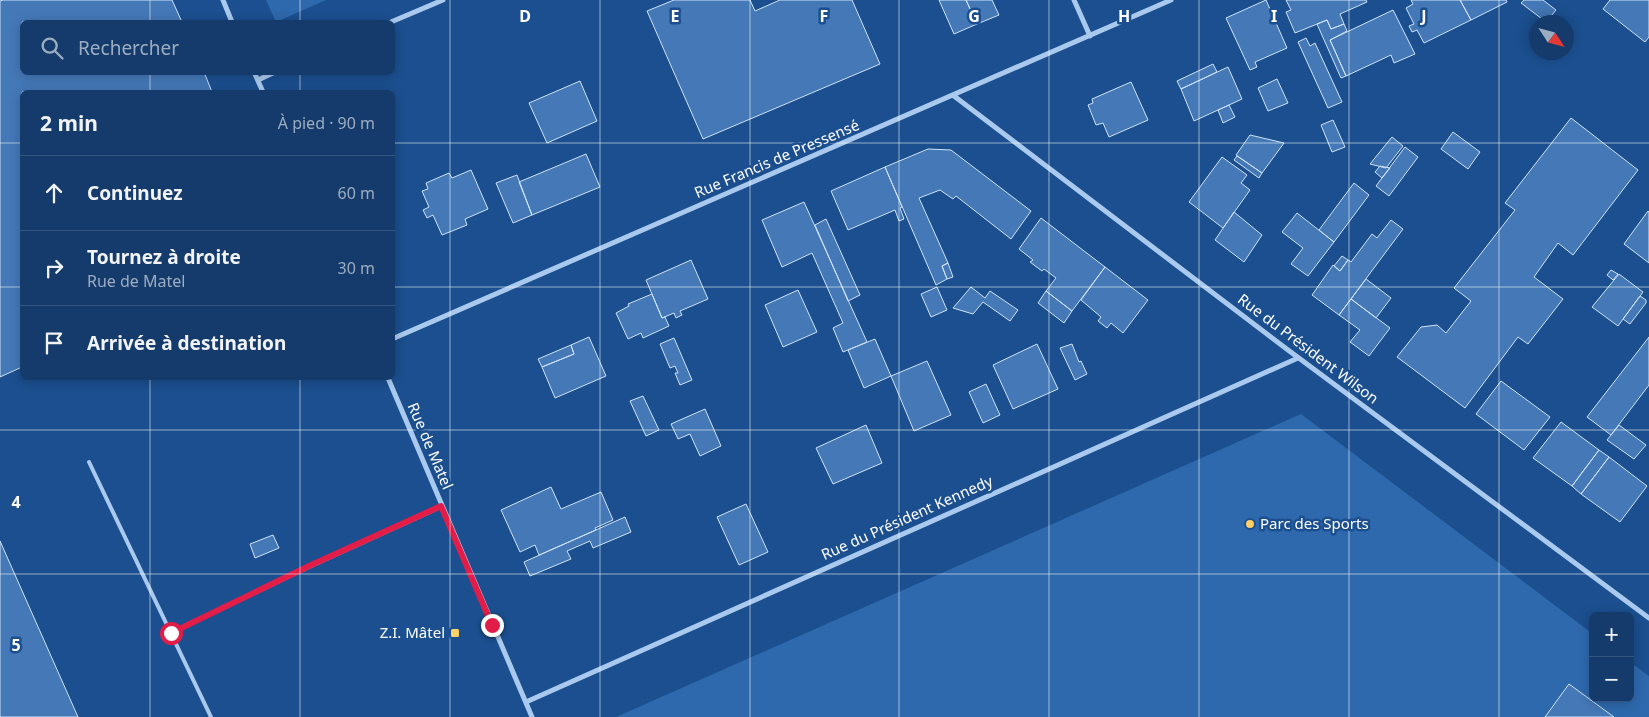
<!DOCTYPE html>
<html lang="fr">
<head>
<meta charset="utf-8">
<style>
	:root { --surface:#143b6b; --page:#214673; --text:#f1f3f6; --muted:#9dadc1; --line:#33557e }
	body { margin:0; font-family:"Noto Sans",sans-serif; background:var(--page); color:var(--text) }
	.controls { position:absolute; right:15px; bottom:15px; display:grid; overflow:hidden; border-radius:8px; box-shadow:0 2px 12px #0003 }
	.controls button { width:45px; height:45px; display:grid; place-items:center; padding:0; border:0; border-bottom:1px solid var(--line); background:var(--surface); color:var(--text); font:25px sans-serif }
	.compass { position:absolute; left:1529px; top:15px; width:45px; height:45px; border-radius:50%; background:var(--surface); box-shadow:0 2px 12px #0003; rotate:126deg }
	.stop { position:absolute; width:15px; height:15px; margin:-11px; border:4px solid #e11d48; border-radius:50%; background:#fff }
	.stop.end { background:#e11d48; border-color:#fff; box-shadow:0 1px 5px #0008 }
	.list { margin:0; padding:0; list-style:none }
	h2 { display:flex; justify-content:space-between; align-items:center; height:65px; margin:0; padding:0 20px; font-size:21px }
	h2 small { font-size:16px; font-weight:400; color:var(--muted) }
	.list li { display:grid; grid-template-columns:32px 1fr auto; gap:15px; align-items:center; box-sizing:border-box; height:75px; padding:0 20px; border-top:1px solid var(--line) }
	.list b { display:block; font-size:19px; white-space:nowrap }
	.list p { margin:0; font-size:16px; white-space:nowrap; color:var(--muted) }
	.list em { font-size:16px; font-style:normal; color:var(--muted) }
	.icon { flex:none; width:28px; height:28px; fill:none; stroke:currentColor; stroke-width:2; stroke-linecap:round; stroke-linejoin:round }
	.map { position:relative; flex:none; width:1649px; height:717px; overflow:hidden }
	.search { position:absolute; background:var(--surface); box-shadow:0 2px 12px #0003; left:20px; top:20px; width:375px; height:55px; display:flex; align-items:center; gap:12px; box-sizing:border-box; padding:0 18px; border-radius:8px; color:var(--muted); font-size:19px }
	.panel { position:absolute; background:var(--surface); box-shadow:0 2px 12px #0003; left:20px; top:90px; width:375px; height:290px; border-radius:8px }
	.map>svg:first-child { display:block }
	.green { fill:#2e69ad }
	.building { fill:#4478b7; stroke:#cfe3fa }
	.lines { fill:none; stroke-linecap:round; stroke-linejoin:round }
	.service { stroke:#a9c9ee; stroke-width:4 }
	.minor { stroke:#a9c9ee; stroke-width:5 }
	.route { stroke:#e11d48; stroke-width:6 }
	.grid { fill:none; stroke:#fff; stroke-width:1; stroke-opacity:0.55 }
	.poi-dot { fill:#ffd166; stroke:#1b4f8f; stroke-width:2 }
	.labels { text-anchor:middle; stroke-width:5; stroke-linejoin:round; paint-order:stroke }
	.street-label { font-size:15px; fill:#fff; stroke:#1b4f8f }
	.poi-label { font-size:15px; fill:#fff; stroke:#1b4f8f; text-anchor:start }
	.grid-label { font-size:16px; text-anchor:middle; font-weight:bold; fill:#fff; stroke:#1b4f8f; stroke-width:5; stroke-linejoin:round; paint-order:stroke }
</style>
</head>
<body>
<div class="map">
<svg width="1649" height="717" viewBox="0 0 1649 717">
	<rect width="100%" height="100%" fill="#1b4f8f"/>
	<path class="green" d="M 266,0 L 326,0 L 276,22 Z
		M 1301,414 L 1593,634 L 1593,698 L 1630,698 L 1630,662 L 1649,676 L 1649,717 L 616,717 Z"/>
	<path class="building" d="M 3,0 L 172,0 L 182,22 L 22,22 L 22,72 L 204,72 L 212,92 L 22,92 L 22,367 L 0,377 L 0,1 Z
		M 674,0 L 750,0 L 755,11 L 780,0 L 852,0 L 880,64 L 703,139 L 647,11 Z
		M 939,0 L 966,0 L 977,24 L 954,34 Z
		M 966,0 L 992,0 L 999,15 L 977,24 Z
		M 1266,0 L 1287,48 L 1255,62 L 1257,67 L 1250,70 L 1226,18 Z
		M 1286,0 L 1366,0 L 1367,2 L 1340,14 L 1344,24 L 1331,29 L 1327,20 L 1295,33 L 1286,12 L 1291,10 Z
		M 1411,0 L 1460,0 L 1471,20 L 1424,43 L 1417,30 L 1412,32 L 1409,26 L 1414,24 L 1406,8 L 1413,4 Z
		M 1460,0 L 1506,0 L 1507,2 L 1471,20 Z
		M 1524,0 L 1543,0 L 1556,10 L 1546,22 L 1521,3 Z
		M 1610,0 L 1649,0 L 1649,37 L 1645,42 L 1603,9 Z
		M 1393,10 L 1415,54 L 1394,63 L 1391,55 L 1346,76 L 1330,40 Z
		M 1327,20 L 1331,29 L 1344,24 L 1347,31 L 1330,40 L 1346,76 L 1341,78 L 1317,24 Z
		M 1306,38 L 1310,46 L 1315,43 L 1342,102 L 1328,108 L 1298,42 Z
		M 1213,64 L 1217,72 L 1181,89 L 1177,81 Z
		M 1228,67 L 1242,99 L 1194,121 L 1181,89 Z
		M 1277,79 L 1288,103 L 1268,111 L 1258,88 Z
		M 580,81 L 597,121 L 547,143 L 529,103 Z
		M 1131,82 L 1148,120 L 1109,137 L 1103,123 L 1096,125 L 1088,105 L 1093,103 L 1092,99 Z
		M 1229,105 L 1235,117 L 1223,123 L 1218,110 Z
		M 1571,118 L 1638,170 L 1573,255 L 1558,243 L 1534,277 L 1563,299 L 1528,344 L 1518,337 L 1465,408 L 1397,357 L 1421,327 L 1437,325 L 1446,333 L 1471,301 L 1454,288 L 1515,210 L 1505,203 Z
		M 1333,120 L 1345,147 L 1332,152 L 1321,125 Z
		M 1453,132 L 1480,152 L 1468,169 L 1441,149 Z
		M 1250,135 L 1284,143 L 1262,173 L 1236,155 Z
		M 1392,137 L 1403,146 L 1386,168 L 1370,164 Z
		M 1405,147 L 1418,157 L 1389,196 L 1376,186 Z
		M 928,149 L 951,150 L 1031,211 L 1011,239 L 956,196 L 953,199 L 940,190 L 919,198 L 948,263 L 942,266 L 947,279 L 936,285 L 885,167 Z
		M 586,154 L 600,187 L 532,215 L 519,182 Z
		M 1237,156 L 1262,173 L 1259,178 L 1234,160 Z
		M 1222,157 L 1247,175 L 1241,183 L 1250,190 L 1223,228 L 1189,202 Z
		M 1380,166 L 1390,168 L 1382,178 L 1375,172 Z
		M 885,167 L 902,207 L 900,208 L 904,219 L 899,221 L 895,210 L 848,230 L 831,191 Z
		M 471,170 L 488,209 L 465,219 L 467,225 L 442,235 L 433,215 L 427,218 L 423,210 L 429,207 L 422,191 L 428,189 L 426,183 L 449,173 L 452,178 Z
		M 517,175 L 532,215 L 513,223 L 496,183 Z
		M 1354,183 L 1369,195 L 1334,242 L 1319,230 Z
		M 804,202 L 867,342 L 843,352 L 833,328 L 843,323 L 812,253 L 782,267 L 762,220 Z
		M 1648,211 L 1649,212 L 1649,263 L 1624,244 Z
		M 1234,212 L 1262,235 L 1244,262 L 1215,240 Z
		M 1297,213 L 1334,242 L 1308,276 L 1291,264 L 1303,248 L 1282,232 Z
		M 1041,218 L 1105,267 L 1072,311 L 1046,291 L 1056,278 L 1044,269 L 1042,271 L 1030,262 L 1033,260 L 1019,249 Z
		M 826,219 L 860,295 L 848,301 L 815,225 Z
		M 1391,220 L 1403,229 L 1339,315 L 1312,295 L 1333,265 L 1340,271 L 1348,260 L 1351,262 L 1372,234 L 1377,238 Z
		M 1342,256 L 1348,260 L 1340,271 L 1334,266 Z
		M 691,260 L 708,299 L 680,311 L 682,315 L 676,318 L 674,313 L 662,318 L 646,280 Z
		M 948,263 L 953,277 L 947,279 L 942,266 Z
		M 1105,267 L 1148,300 L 1123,333 L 1111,323 L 1107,328 L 1098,321 L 1101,317 L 1081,300 Z
		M 1611,270 L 1618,274 L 1613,280 L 1607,275 Z
		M 1619,274 L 1643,292 L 1618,326 L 1592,307 Z
		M 1366,279 L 1391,298 L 1376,318 L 1351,299 Z
		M 937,287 L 947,310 L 931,317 L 921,294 Z
		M 971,287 L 985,298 L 990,291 L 1018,310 L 1010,321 L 983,302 L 973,314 L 953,308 Z
		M 798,290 L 817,332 L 783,347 L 765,305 Z
		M 1046,291 L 1072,311 L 1064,323 L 1038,303 Z
		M 652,294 L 662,318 L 665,317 L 669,326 L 643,338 L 641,333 L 628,339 L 616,313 L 629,306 L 628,304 Z
		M 1640,296 L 1646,300 L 1646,303 L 1630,324 L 1623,319 Z
		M 1351,299 L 1390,328 L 1369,356 L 1350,342 L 1360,330 L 1339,315 Z
		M 589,337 L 606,376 L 555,398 L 542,367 L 574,354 L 571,345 Z
		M 1649,337 L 1649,385 L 1611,435 L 1587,417 Z
		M 674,338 L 692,380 L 680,385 L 675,373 L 678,373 L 675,366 L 670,368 L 660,344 Z
		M 875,339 L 891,376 L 864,388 L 848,350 Z
		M 1037,344 L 1058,389 L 1013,409 L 993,365 Z
		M 1072,344 L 1079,362 L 1081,361 L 1087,374 L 1075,380 L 1060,348 Z
		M 571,345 L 574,354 L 542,367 L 538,359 Z
		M 927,361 L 951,415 L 914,431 L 891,376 Z
		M 1501,381 L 1550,417 L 1524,450 L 1476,414 Z
		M 986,384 L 1000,415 L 983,423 L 969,392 Z
		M 643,396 L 659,430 L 646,436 L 630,401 Z
		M 705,409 L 721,446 L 700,456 L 690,434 L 678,439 L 671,424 Z
		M 1561,422 L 1599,450 L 1572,486 L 1533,458 Z
		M 866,425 L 882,463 L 833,484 L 816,448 Z
		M 1619,425 L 1646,445 L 1634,459 L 1607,440 Z
		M 1599,450 L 1609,457 L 1581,494 L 1572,486 Z
		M 1609,457 L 1647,486 L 1620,522 L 1581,494 Z
		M 551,487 L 561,509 L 601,492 L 613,520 L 595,528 L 596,530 L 539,555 L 535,545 L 520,552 L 501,510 Z
		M 746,504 L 768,552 L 739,565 L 717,517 Z
		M 625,517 L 631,532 L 593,548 L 590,541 L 567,551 L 571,559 L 530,576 L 524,562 Z
		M 273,535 L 279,548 L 255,558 L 250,544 Z
		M 0,541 L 78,717 L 0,717 Z
		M 1569,684 L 1614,717 L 1545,717 Z"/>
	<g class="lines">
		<path class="service" d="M 89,462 L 211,717
			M 171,633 L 309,567 L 441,507"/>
		<path class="minor" d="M 223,0 L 232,22
			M 1074,0 L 1090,36
			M 391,22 L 443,0
			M 254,72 L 263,92
			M 258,80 L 275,72
			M 954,96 L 1288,350 L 1649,618
			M 392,339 L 1171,0
			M 388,378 L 532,717
			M 526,702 L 1298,358"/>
	</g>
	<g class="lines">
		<path class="route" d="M 171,633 L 309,566 L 441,506 L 492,625"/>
	</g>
	<path class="grid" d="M 150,0 L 150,22M 300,0 L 300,22M 450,0 L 450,717M 600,0 L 600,717M 750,0 L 750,717M 899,0 L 899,717M 1049,0 L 1049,717M 1199,0 L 1199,717M 1349,0 L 1349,717M 1499,0 L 1499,717M 150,72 L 150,92M 300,72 L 300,92M 0,143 L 22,143M 392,143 L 1649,143M 0,287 L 22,287M 392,287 L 1649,287M 150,378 L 150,717M 300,378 L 300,717M 0,430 L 1649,430M 0,574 L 1649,574"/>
	<g class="poi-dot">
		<circle cx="1250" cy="524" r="5"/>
		<rect x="450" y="628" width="10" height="10" rx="2.5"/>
	</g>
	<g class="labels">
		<g class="street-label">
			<text transform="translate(777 159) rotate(-23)" y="5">Rue Francis de Pressensé</text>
			<text transform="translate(1308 349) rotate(37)" y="5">Rue du Président Wilson</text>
			<text transform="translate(430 446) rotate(67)" y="5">Rue de Matel</text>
			<text transform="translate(907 518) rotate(-24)" y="5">Rue du Président Kennedy</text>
		</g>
		<g class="poi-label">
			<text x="1260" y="529">Parc des Sports</text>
			<text x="445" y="638" text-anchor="end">Z.I. Mâtel</text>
		</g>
	</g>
	<g class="grid-label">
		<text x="525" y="22">D</text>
		<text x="675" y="22">E</text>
		<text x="824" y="22">F</text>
		<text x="974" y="22">G</text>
		<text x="1124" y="22">H</text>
		<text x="1274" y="22">I</text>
		<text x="1424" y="22">J</text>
		<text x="16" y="508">4</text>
		<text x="16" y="651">5</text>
	</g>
</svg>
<div class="controls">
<button>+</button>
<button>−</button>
</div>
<svg class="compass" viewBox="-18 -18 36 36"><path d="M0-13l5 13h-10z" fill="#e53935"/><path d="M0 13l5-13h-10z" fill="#9dadc1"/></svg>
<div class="stop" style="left:171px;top:633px"></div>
<div class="stop end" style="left:492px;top:625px"></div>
<div class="search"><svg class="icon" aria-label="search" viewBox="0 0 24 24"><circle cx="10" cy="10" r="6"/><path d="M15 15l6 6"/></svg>Rechercher</div>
<section class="panel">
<h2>2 min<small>À pied · 90 m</small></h2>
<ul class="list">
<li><svg class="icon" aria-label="ahead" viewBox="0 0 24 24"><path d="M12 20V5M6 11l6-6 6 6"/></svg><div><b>Continuez</b></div><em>60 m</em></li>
<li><svg class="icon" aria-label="right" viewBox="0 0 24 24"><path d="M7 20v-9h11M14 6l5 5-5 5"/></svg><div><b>Tournez à droite</b><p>Rue de Matel</p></div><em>30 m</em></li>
<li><svg class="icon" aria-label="arrive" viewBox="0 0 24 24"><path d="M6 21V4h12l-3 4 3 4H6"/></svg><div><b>Arrivée à destination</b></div></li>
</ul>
</section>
</div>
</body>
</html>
